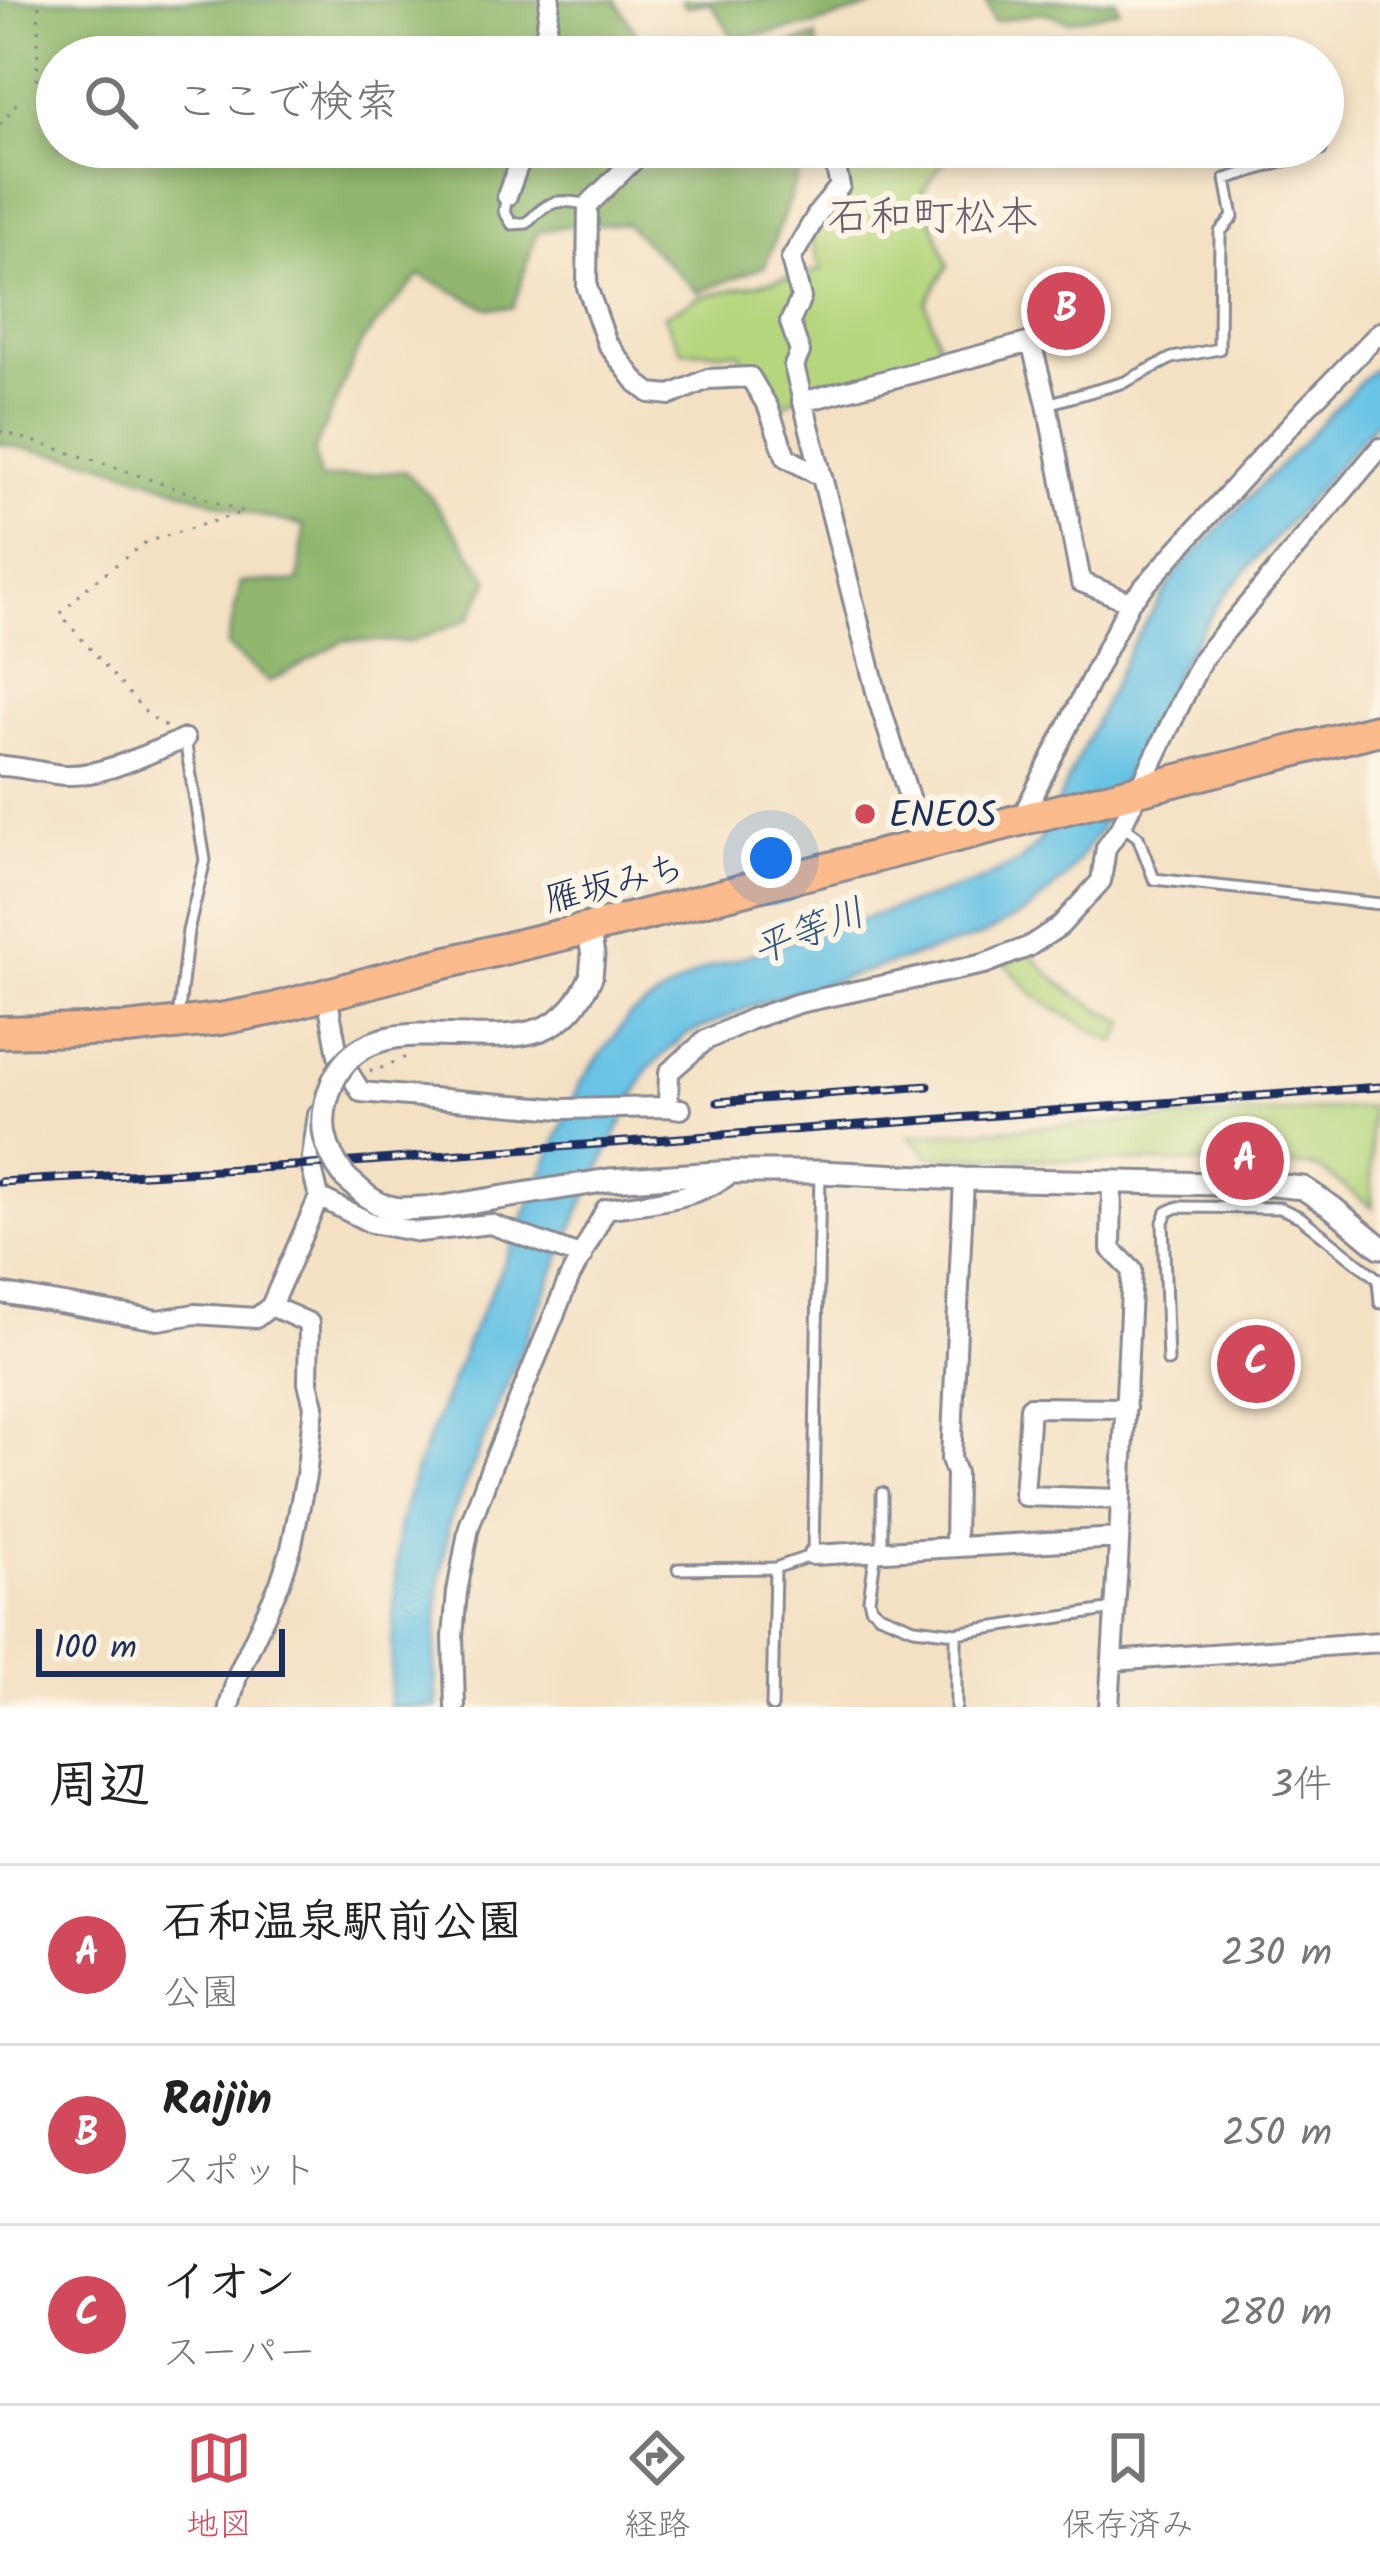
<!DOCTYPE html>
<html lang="ja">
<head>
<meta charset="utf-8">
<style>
	:root { --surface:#fff; --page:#f2f2f2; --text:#222; --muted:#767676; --line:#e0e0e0; --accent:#d1495b }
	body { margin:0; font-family:Kalam,"Klee One",sans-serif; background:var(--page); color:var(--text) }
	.scale { position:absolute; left:36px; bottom:30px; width:249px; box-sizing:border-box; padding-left:12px; border:6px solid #1b2f5e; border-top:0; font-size:33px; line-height:42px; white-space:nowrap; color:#1b2f5e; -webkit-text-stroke:9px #fcf5e5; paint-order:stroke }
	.you { position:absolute; left:771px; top:858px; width:42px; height:42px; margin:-30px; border:9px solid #fff; border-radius:50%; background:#1a73e8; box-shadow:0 0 0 18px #1a73e833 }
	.badge { display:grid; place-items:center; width:78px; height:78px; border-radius:50%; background:var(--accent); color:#fff; font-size:39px; font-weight:700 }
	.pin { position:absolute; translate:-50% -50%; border:6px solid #fff; box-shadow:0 3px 12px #0006 }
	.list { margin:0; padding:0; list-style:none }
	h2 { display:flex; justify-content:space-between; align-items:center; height:156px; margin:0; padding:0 48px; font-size:51px }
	h2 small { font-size:39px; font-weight:400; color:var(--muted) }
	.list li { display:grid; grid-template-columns:78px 1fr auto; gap:36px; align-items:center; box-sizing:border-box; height:180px; padding:0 48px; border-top:3px solid var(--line) }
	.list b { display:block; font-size:45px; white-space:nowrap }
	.list p { margin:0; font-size:39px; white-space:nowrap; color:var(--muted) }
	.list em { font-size:39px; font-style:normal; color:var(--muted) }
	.icon { flex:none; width:66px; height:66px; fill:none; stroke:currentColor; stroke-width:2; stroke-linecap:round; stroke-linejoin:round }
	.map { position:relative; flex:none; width:1380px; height:1707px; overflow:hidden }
	.search { position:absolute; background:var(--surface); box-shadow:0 6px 18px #0003; left:36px; right:36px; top:36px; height:132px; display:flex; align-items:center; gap:30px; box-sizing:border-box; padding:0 42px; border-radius:66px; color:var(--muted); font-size:45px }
	.sheet { height:696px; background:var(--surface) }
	nav { display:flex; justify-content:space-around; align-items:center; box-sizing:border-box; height:168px; border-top:3px solid var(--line); background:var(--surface); font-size:33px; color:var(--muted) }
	nav a { display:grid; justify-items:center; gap:6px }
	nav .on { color:var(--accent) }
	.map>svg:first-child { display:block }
	.green { fill:#b6d67e; stroke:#68826e; stroke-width:3 }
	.forest { fill:#90b76d; stroke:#567366; stroke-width:3 }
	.water { fill:#67c3e5; stroke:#4179a2; stroke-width:3 }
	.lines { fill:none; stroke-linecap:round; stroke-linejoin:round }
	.service-casing { stroke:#888891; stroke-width:15 }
	.minor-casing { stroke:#888891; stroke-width:24 }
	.tertiary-casing { stroke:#888891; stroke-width:27 }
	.trunk-casing { stroke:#888891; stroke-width:36 }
	.path { stroke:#888891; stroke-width:3; stroke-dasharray:3 9; stroke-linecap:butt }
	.service { stroke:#fff; stroke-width:9 }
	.minor { stroke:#fff; stroke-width:18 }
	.tertiary { stroke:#fff; stroke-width:21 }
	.trunk { stroke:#fbbb8c; stroke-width:30 }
	.rail-casing { stroke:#1b2f5e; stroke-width:9 }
	.rail { stroke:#fcf5e5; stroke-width:4.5; stroke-dasharray:14; stroke-linecap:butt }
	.tertiary-bridge-casing { stroke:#888891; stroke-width:27; stroke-linecap:butt }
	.tertiary-bridge { stroke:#fff; stroke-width:21 }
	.poi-dot { fill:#d1495b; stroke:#fcf5e5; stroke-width:4.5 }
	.labels { text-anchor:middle; stroke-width:12; stroke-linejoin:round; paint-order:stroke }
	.poi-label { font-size:36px; fill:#1b2f5e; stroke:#fcf5e5; text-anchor:start }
	.street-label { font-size:36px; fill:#1b2f5e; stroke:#fcf5e5 }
	.water-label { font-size:39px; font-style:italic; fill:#2e5480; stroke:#fcf5e5 }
	.quarter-label { font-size:42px; fill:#685b6a; stroke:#fcf5e5 }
</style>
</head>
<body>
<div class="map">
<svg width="1380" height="1707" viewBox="0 0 1380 1707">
	<rect width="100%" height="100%" fill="#fcf5e5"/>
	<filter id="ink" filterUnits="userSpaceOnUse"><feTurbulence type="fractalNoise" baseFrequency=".00833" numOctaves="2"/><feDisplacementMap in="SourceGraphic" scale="24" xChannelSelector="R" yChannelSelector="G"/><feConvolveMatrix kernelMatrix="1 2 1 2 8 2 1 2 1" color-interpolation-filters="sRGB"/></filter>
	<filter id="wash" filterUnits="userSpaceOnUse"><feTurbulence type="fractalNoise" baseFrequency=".004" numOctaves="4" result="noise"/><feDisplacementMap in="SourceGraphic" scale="48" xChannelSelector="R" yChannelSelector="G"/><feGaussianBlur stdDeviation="2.7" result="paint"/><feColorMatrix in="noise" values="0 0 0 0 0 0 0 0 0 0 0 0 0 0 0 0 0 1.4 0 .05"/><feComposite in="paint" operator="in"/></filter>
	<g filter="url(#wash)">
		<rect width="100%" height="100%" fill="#f4e1c4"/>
		<path class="green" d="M 843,147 L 951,147 L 952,150 L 922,192 L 948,265 L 926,302 L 941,353 L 816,388 L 774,409 L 739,352 L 682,351 L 664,316 L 699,297 L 821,270 L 811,238 L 843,196 Z
			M 1030,953 C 1055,985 1089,1006 1126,1022 L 1116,1043 L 1048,1005 L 1032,993 L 1004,962 Z
			M 1370,1107 L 1372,1207 L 1323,1171 L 1309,1166 L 930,1156 L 909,1135 Z"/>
		<path class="forest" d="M 0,0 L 615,0 L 652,57 L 57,57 L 57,147 L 808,147 L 765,266 L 698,292 L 625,223 L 572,225 L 537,232 L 513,308 L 488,308 L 420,275 L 362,341 L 314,451 L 320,479 L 405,471 L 429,495 L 490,580 L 469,619 L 411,642 L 345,640 L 269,682 L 227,646 L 241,582 L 299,582 L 304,526 L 244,512 L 100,462 L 0,444 Z
			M 681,0 L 893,0 L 811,26 L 734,38 L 710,2 L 686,7 Z
			M 986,0 L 1116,0 L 1119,10 L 1068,21 L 1044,12 L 993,22 Z
			M 816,37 L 819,57 L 657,57 L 691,45 L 773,49 Z"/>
		<path class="water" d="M 1380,362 L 1380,417 L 1223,597 L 1181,662 L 1099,831 L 1066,877 L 1028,911 L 981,936 L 757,1004 L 685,1035 L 647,1070 L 579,1212 L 449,1523 L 439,1589 L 435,1668 L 438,1707 L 389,1707 L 398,1528 L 415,1472 L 470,1336 L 510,1250 L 581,1081 L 630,1015 L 702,970 L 975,883 L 1019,862 L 1039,842 L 1131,646 L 1179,570 Z"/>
	</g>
	<g filter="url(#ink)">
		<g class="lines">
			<defs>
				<path id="service" d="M 507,197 L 504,211 L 512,224 L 527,223 C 549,200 557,198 588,205
					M 1047,404 L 1125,382 L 1172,358 L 1219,349 L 1220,232 L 1233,217 L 1226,179 L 1321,150
					M 1122,825 L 1138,837 L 1154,879 L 1380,904
					M 178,1019 L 188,931 L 205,860 L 185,740
					M 1168,1361 L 1163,1222 L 1167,1212 L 1178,1207 L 1280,1208 L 1300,1217 L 1378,1279 L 1380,1303
					M 876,1551 L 869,1599 L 871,1607 L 879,1614 L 914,1628 L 956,1633 L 1114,1609
					M 882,1551 L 882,1493
					M 678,1569 L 775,1568
					M 956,1633 L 956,1707
					M 772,1707 L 775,1568 L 813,1555 L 820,1172"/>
				<path id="minor" d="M 543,57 L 550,0
					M 647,147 L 588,205 L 587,287 L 607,343 L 637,383 L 650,393 L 671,395 L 708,379 L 750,377 L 768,407 L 786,457 L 822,477
					M 823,147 L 833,155 L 840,186 L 818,213 L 791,259 L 801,298 L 790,322 L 800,352 L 794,366 L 878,699 L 924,845
					M 507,196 L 525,147
					M 802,402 L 1031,342 L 1047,404 L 1081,582 L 1130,602
					M 0,766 C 23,766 43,774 66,775 C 106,776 149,752 185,739
					M 1020,821 L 1130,602 L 1305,409 L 1380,332
					M 327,995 L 338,1055 L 361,1092 L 562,1109 L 668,1107 L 681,1109
					M 668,1107 L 669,1072 L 706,1040 L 751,1019 L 799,1003 L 984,964 L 1028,947 L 1060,926 L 1101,881 L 1106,848 L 1122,825 L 1202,659 L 1380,448
					M 318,1114 L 311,1165 L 319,1197 L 371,1223 L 419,1232 L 490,1224 L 582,1257
					M 0,1293 L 158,1320 L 195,1314 L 256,1318 L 271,1306 L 319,1197
					M 1120,1499 L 1024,1496 L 1030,1407 L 1126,1408
					M 955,1547 L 956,1473 L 951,1459 L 964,1179
					M 813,1555 L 1119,1538
					M 1112,1661 L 1380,1642
					M 229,1707 L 237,1676 L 280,1583 L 291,1549 L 306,1476 L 314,1406 L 308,1383 L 309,1323 L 271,1306
					M 455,1707 L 453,1637 L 457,1592 L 469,1527 L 492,1465 L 569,1279 L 606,1209 C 653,1201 694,1201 733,1172
					M 1109,1707 L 1118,1563 L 1132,1270 L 1111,1249 L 1112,1182"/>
				<path id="tertiary" d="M 588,928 L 593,955 L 591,977
					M 345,1177 L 368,1197 L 381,1205 L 398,1209 L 443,1207 L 609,1180 L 733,1172 L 820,1172 L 964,1179 L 1273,1185 L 1303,1188 L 1333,1208 L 1380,1247"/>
				<path id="trunk" d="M 0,1032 L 127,1029 L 220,1019 L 273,1009 L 419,969 L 624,920 L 1380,729"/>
			</defs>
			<use href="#service" class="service-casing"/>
			<use href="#minor" class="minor-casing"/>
			<use href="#tertiary" class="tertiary-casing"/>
			<use href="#trunk" class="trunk-casing"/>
			<path class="path" d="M 37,80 L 39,0
				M 0,125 L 21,98
				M 0,431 L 100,462 L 244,512 L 146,542 L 92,583 L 60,614 L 147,714 L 166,727
				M 370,1070 L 372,1072 L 406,1057"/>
			<use href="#service" class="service"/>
			<use href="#minor" class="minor"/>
			<use href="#tertiary" class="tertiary"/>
			<use href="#trunk" class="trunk"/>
			<defs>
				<path id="rail" d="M 718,1102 L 928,1086
					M 0,1182 L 311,1165 L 1380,1087"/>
			</defs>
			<use href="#rail" class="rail-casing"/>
			<use href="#rail" class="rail"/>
			<defs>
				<path id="tertiary-bridge" d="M 345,1177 C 324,1149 318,1125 329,1092 C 359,999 474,1054 542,1029 C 568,1019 580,1000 591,977"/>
			</defs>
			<use href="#tertiary-bridge" class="tertiary-bridge-casing"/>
			<use href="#tertiary-bridge" class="tertiary-bridge"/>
		</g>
	</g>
	<circle class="poi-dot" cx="865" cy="814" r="12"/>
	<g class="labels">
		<g class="poi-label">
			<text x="889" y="827">ENEOS</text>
		</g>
		<g class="street-label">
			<text transform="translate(614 882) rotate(-14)" y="13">雁坂みち</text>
		</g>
		<g class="water-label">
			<text transform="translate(808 930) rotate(-21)" y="14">平等川</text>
		</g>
		<g class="quarter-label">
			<text x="933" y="230">石和町松本</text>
		</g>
	</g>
</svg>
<div class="scale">100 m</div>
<div class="you"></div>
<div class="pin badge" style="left:1245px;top:1161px">A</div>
<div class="pin badge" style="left:1066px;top:311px">B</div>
<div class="pin badge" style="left:1256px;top:1364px">C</div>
<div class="search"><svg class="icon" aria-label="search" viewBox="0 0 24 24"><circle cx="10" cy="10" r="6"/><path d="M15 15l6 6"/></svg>ここで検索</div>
</div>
<section class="sheet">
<h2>周辺<small>3件</small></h2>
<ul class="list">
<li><span class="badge">A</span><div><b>石和温泉駅前公園</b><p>公園</p></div><em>230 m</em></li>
<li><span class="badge">B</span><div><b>Raijin</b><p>スポット</p></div><em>250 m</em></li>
<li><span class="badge">C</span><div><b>イオン</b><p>スーパー</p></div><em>280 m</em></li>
</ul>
</section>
<nav>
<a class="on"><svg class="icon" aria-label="map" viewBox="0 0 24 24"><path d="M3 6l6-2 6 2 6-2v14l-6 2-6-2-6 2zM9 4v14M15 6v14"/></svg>地図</a>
<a><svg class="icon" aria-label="directions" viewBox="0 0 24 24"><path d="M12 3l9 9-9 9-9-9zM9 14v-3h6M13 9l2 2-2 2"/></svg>経路</a>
<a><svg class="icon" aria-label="saved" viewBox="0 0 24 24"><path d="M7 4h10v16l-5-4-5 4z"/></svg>保存済み</a>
</nav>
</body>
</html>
